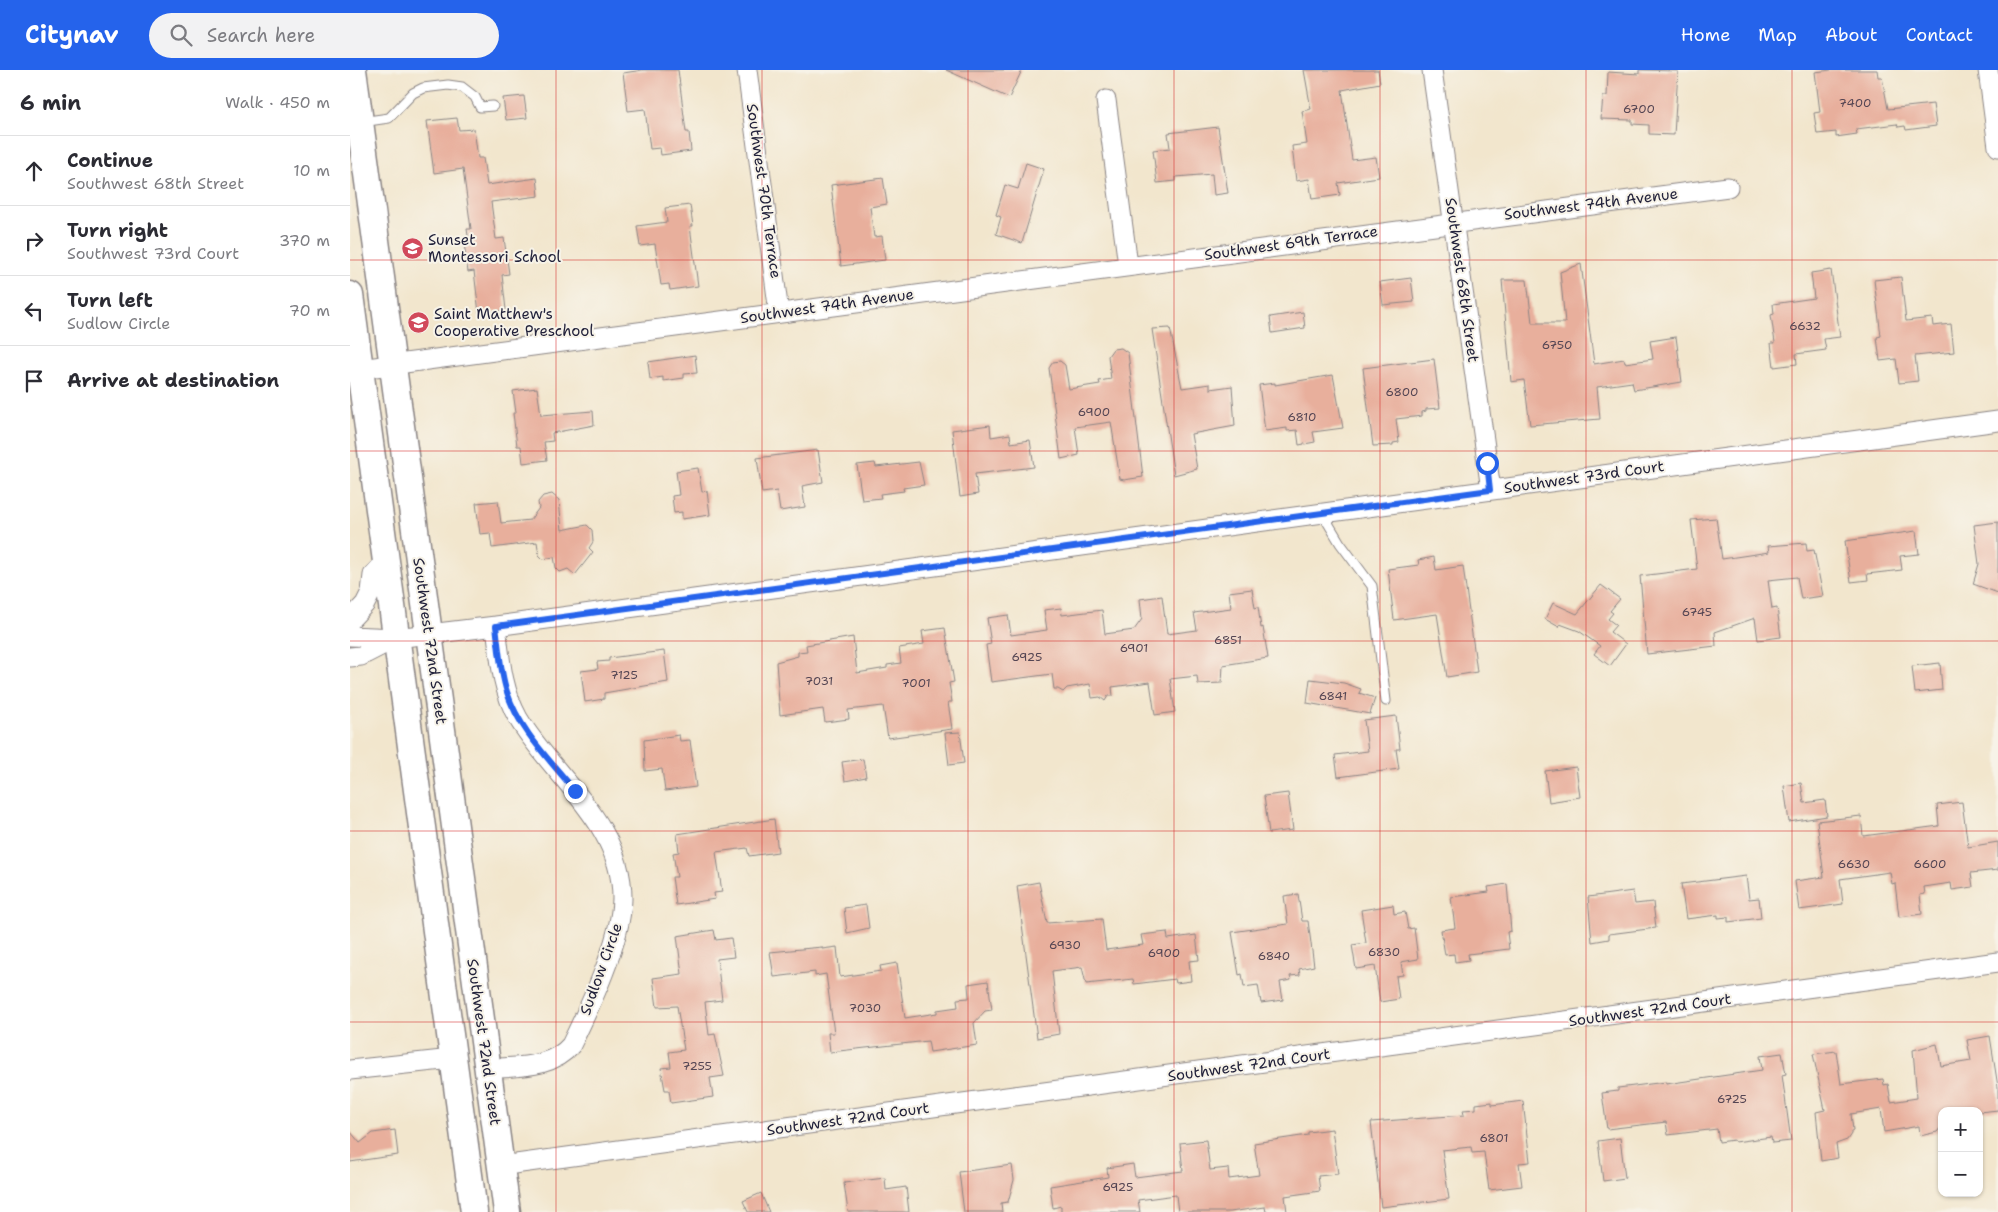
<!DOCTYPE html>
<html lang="en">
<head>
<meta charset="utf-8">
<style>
	:root { --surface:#fff; --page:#f2f2f3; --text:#2b2b33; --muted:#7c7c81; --line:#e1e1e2; --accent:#2563eb }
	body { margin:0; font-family:"Shantell Sans",sans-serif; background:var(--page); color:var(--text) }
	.controls { position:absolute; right:15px; bottom:15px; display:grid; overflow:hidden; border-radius:10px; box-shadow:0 1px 4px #0004 }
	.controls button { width:45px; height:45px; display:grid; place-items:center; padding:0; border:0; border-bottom:1px solid var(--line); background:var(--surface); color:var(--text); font:25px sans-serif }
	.stop { position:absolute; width:15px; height:15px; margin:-11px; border:4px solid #2563eb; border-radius:50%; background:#fff }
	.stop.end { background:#2563eb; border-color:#fff; box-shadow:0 1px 5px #0008 }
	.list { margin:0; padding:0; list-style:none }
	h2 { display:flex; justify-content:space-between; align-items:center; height:65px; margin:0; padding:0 20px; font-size:21px }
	h2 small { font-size:16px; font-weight:400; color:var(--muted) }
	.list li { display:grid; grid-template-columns:32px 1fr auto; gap:15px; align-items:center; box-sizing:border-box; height:70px; padding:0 20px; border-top:1px solid var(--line) }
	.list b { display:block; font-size:19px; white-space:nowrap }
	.list p { margin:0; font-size:16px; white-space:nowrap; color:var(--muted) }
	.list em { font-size:16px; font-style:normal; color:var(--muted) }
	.icon { flex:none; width:28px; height:28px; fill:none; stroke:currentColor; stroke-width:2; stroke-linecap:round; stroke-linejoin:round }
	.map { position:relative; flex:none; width:1648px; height:1142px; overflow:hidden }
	header { display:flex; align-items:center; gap:30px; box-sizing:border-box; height:70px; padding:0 25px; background:var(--accent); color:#fff }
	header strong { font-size:24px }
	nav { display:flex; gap:28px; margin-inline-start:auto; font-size:18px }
	.search { width:350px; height:45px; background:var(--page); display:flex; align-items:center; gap:12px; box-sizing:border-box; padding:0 18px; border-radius:28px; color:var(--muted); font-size:19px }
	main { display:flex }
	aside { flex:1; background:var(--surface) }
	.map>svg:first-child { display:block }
	.building { fill:#e8af9c }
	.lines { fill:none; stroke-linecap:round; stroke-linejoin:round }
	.lane-casing { stroke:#8a8484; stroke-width:11 }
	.street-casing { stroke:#8a8484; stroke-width:21 }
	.secondary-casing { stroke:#8a8484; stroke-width:29 }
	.lane { stroke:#fff; stroke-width:9 }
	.street { stroke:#fff; stroke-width:19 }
	.secondary { stroke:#fff; stroke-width:26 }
	.route { stroke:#2563eb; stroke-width:6 }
	.grid { fill:none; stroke:#d62828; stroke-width:1; stroke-opacity:0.55 }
	.labels { text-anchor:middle; stroke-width:4; stroke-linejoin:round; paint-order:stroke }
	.number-label { font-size:12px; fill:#544553 }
	.street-label { font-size:15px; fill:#22223b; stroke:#f7f3e8 }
	.poi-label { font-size:15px; fill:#22223b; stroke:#f7f3e8; text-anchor:start }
</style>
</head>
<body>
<header>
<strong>Citynav</strong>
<div class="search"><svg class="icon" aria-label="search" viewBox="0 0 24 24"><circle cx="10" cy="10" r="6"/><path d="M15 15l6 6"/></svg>Search here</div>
<nav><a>Home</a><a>Map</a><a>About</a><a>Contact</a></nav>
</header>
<main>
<aside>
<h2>6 min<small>Walk · 450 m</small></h2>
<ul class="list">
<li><svg class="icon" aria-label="ahead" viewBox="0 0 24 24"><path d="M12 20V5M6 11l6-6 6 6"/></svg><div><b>Continue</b><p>Southwest 68th Street</p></div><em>10 m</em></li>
<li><svg class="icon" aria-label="right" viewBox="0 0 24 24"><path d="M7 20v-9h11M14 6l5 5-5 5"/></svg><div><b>Turn right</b><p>Southwest 73rd Court</p></div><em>370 m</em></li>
<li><svg class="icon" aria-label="left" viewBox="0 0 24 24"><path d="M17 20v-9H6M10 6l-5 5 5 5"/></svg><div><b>Turn left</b><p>Sudlow Circle</p></div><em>70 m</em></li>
<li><svg class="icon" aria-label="arrive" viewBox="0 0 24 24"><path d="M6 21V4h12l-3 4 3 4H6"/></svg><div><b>Arrive at destination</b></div></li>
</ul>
</aside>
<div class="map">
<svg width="1648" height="1142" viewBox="0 0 1648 1142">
	<rect width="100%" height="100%" fill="#f7f3e8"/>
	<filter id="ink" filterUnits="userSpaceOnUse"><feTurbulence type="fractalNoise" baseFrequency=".02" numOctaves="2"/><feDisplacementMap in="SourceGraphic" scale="10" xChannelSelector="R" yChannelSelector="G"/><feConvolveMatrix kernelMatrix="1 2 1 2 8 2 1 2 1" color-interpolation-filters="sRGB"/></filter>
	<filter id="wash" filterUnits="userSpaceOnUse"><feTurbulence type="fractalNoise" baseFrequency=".0096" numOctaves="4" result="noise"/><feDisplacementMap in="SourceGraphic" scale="20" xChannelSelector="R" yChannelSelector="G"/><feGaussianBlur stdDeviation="1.12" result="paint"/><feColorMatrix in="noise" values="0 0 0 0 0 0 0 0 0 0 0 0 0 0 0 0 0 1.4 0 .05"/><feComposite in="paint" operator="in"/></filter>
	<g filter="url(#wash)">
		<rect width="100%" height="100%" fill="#f2e6cd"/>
		<g id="blocks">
			<path class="building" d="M 293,0 L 328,0 L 336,62 L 339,62 L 341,81 L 311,85 L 310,78 L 300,79 L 295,39 L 278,41 L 273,3 Z
				M 596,0 L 672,0 L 659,28 Z
				M 954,0 L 1028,0 L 1030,13 L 992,20 L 1002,90 L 1026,87 L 1029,107 L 988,113 L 990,125 L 962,129 L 959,109 L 946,111 L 942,76 L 957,74 L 952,41 L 961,39 Z
				M 1289,0 L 1328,1 L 1324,65 L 1299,64 L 1299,55 L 1282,54 L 1282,50 L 1251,49 L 1253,26 L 1257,26 L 1258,2 L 1289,4 Z
				M 1481,0 L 1527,0 L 1528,7 L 1532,7 L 1538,39 L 1583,34 L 1586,56 L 1556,60 L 1555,56 L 1548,57 L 1547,54 L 1506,59 L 1507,64 L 1486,67 L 1486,62 L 1467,64 L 1464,43 L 1470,42 L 1465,2 Z
				M 174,26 L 177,48 L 156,50 L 153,28 Z
				M 107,48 L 109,60 L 124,59 L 128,88 L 133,88 L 137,115 L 187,108 L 189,126 L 141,132 L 146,169 L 154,168 L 159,204 L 152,205 L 156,240 L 129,243 L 124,201 L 118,202 L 114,173 L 119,172 L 117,159 L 121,159 L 113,99 L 84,103 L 77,51 Z
				M 868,57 L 878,123 L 864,125 L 862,104 L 826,107 L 826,111 L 807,113 L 803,80 L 820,78 L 818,63 Z
				M 676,93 L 694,99 L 672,173 L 646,164 L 651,147 L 646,145 L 655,115 L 668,119 Z
				M 533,108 L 537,134 L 520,137 L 524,167 L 532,166 L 535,190 L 491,196 L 481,115 Z
				M 340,135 L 343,156 L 340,156 L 348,216 L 320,220 L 319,214 L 311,215 L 305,174 L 290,176 L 287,156 L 317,152 L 315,138 Z
				M 1231,194 L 1244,294 L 1274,289 L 1275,293 L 1303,289 L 1300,271 L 1326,267 L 1332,312 L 1284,320 L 1282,312 L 1247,317 L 1250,349 L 1180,355 L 1174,310 L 1161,312 L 1152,210 L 1177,210 L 1182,253 L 1215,253 L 1210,202 Z
				M 1481,200 L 1490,267 L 1474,269 L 1476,280 L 1446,284 L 1447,294 L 1424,297 L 1421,273 L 1425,273 L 1421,245 L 1424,244 L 1423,234 L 1464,228 L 1461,203 Z
				M 1551,207 L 1556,251 L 1582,248 L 1583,256 L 1601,254 L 1604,282 L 1565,286 L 1568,311 L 1549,313 L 1546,289 L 1530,291 L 1527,267 L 1531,266 L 1524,210 Z
				M 1061,208 L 1064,232 L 1033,235 L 1030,212 Z
				M 953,242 L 955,258 L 922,263 L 920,247 Z
				M 820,258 L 832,318 L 860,314 L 860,319 L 882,316 L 885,356 L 841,364 L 847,399 L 824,405 L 802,259 Z
				M 771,278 L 778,283 L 793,407 L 774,410 L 770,409 L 761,352 L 725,357 L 729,385 L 711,389 L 699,298 L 703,292 L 710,291 L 715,295 L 719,319 L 750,314 L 749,311 L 761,309 L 758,286 L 763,279 Z
				M 345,285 L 347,303 L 334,304 L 334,308 L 313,311 L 313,307 L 300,309 L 298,292 Z
				M 1084,289 L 1090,338 L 1076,339 L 1076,341 L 1072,342 L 1072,346 L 1046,349 L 1049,372 L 1043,373 L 1043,375 L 1023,376 L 1013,298 Z
				M 983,305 L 993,358 L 963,362 L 965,372 L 949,375 L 947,360 L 937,361 L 937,358 L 915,361 L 909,315 L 925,313 L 925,315 Z
				M 187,318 L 191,345 L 243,341 L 244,355 L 202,363 L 203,371 L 194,372 L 197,390 L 173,393 L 171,376 L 167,376 L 163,343 L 166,343 L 163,321 Z
				M 640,355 L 641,367 L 660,364 L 661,373 L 680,370 L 684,397 L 625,404 L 628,424 L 610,427 L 602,360 Z
				M 468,380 L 473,412 L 452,416 L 455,437 L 430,441 L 427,421 L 412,423 L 407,388 Z
				M 569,392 L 574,415 L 553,418 L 554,421 L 530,424 L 531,428 L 512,430 L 507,395 L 525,393 L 526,397 Z
				M 348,398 L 352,422 L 357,421 L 360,445 L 332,449 L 332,442 L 324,443 L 322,426 L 329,425 L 326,401 Z
				M 202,424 L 209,430 L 212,460 L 237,455 L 242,460 L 243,472 L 239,478 L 243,482 L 225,505 L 218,499 L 210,502 L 206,498 L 204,487 L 193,489 L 189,485 L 187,472 L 142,478 L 140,463 L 130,464 L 126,433 L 148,431 L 151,453 L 180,450 L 189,438 L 188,432 L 193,426 Z
				M 1366,448 L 1372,489 L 1419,482 L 1418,476 L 1456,473 L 1457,481 L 1464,480 L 1473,526 L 1451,529 L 1447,507 L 1418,510 L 1422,539 L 1427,538 L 1431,567 L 1408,570 L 1405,548 L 1365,562 L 1366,576 L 1297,584 L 1290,506 L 1347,499 L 1341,450 Z
				M 1648,452 L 1648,523 L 1623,514 L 1629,494 L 1624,455 Z
				M 1566,461 L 1569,484 L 1550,486 L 1552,500 L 1517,504 L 1518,510 L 1501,512 L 1495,471 Z
				M 1084,487 L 1086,500 L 1113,496 L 1127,602 L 1097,607 L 1087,544 L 1044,550 L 1038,499 L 1069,495 L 1068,490 Z
				M 1251,515 L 1270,529 L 1260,541 L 1263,543 L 1258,549 L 1266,555 L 1260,562 L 1276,574 L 1260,596 L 1244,584 L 1250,576 L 1229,561 L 1210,554 L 1209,557 L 1195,549 L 1203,533 L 1227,544 Z
				M 902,519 L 905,538 L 908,537 L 911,558 L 913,557 L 918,588 L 873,595 L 872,613 L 848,614 L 847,606 L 820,609 L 825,642 L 805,645 L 800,612 L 762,617 L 763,626 L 758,626 L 755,631 L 750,627 L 742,628 L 740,614 L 717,618 L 713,622 L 708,619 L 704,619 L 702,604 L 641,612 L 636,575 L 641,574 L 637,548 L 658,545 L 661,565 L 697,560 L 694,540 L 711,538 L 712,545 L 752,540 L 755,564 L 784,560 L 792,549 L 790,529 L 812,526 L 817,564 L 847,560 L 844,543 L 881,538 L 879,522 Z
				M 595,558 L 604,612 L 599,613 L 602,632 L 598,632 L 602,659 L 538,668 L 533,636 L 498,640 L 499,649 L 475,652 L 473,639 L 430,645 L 426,592 L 448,586 L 448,582 L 457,581 L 456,575 L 503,567 L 507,603 L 537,598 L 537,595 L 551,593 L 549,578 L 574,574 L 572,561 Z
				M 314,581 L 318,612 L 254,623 L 254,629 L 235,632 L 231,601 L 248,599 L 247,592 L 259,591 L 259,588 Z
				M 1590,593 L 1592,620 L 1565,623 L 1562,596 Z
				M 960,609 L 994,613 L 1011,619 L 1009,623 L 1025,628 L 1020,644 L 957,633 Z
				M 1046,646 L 1050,679 L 1046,679 L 1049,699 L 988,707 L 985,685 L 1018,681 L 1014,650 Z
				M 610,662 L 614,693 L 599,695 L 595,663 Z
				M 329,665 L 330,671 L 340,670 L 346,717 L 315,721 L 312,699 L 295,701 L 294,670 Z
				M 513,689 L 516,707 L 495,711 L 492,692 Z
				M 1226,697 L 1230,727 L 1199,732 L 1195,701 Z
				M 1451,713 L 1454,733 L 1475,730 L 1477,746 L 1439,752 L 1434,716 Z
				M 938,723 L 943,760 L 919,763 L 914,726 Z
				M 1612,732 L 1618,777 L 1648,772 L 1648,800 L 1621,803 L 1623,817 L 1602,820 L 1601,813 L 1574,817 L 1575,824 L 1570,825 L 1572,844 L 1549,847 L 1545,813 L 1542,814 L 1540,802 L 1490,809 L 1493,834 L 1449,840 L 1445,811 L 1474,807 L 1467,751 L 1511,746 L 1513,766 L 1589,756 L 1587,735 Z
				M 424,749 L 428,782 L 399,786 L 397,778 L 366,782 L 372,822 L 364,823 L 365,829 L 326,835 L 322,807 L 327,807 L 323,783 L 329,782 L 327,764 Z
				M 1396,806 L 1399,829 L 1409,828 L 1411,848 L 1378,852 L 1378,847 L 1368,848 L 1368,845 L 1336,849 L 1331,814 Z
				M 689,812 L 697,853 L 752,849 L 756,880 L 793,875 L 791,865 L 817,862 L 818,869 L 846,865 L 849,890 L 839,891 L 841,911 L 826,913 L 825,909 L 784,914 L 783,909 L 736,914 L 732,897 L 702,901 L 709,964 L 687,968 L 667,816 Z
				M 1157,814 L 1161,861 L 1157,862 L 1159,879 L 1118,884 L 1119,890 L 1105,892 L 1104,884 L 1095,885 L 1091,860 L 1105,858 L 1101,827 L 1139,822 L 1138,817 Z
				M 1283,821 L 1285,834 L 1303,832 L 1306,858 L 1259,864 L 1259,869 L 1242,872 L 1238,827 Z
				M 948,824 L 952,851 L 958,851 L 964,896 L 949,899 L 950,905 L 940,906 L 941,910 L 930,912 L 933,930 L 911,933 L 908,915 L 894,917 L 892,904 L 889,905 L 882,862 L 938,854 L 934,826 Z
				M 516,835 L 519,858 L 497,863 L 494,838 Z
				M 1043,835 L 1044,844 L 1055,842 L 1058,859 L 1064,858 L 1068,889 L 1051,892 L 1053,905 L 1046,906 L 1049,929 L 1030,932 L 1025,896 L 1006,899 L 1002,875 L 1016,873 L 1011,840 Z
				M 364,860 L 366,870 L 381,868 L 384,887 L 367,889 L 372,930 L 355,932 L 359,965 L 365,964 L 374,1006 L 360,1008 L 363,1027 L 321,1033 L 319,1020 L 315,1020 L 311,998 L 321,997 L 319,982 L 334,980 L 327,936 L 307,937 L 303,908 L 332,904 L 327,866 Z
				M 472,877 L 472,879 L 487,877 L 490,907 L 531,901 L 530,896 L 547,893 L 555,948 L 587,943 L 587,940 L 608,937 L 607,929 L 619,928 L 618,914 L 638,911 L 642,940 L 635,941 L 624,953 L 627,975 L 580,982 L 578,971 L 480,982 L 478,963 L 484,963 L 476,904 L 465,906 L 465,902 L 424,907 L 420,882 Z
				M 1640,966 L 1648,1017 L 1648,1040 L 1629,1042 L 1592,1041 L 1592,1056 L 1587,1062 L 1570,1066 L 1569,1056 L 1534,1062 L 1531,1039 L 1501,1044 L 1503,1060 L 1501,1061 L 1501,1064 L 1497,1070 L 1486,1074 L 1488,1088 L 1471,1091 L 1466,1042 L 1475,1040 L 1463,984 L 1486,981 L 1491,1014 L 1533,1009 L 1534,1015 L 1538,1014 L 1541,1032 L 1567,1028 L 1563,980 L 1587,974 L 1591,996 L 1621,991 L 1617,970 Z
				M 1432,983 L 1436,1004 L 1432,1005 L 1441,1071 L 1422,1073 L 1421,1067 L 1385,1072 L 1384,1070 L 1369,1072 L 1367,1059 L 1318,1065 L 1316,1052 L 1257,1059 L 1252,1023 L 1268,1021 L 1268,1018 L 1316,1012 L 1316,1014 L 1412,1000 L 1410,986 Z
				M 1173,1031 L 1180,1092 L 1169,1093 L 1172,1116 L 1139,1120 L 1134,1082 L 1122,1083 L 1121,1077 L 1092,1080 L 1099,1129 L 1031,1137 L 1021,1052 L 1114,1045 L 1113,1040 L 1126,1039 L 1126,1034 L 1142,1032 L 1142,1035 Z
				M 982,1059 L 988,1104 L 968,1106 L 970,1121 L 935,1126 L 937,1142 L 916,1142 L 915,1137 L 880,1142 L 828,1142 L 826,1125 L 788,1130 L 790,1142 L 711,1142 L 711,1136 L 703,1138 L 700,1116 L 758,1107 L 757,1098 L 783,1094 L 785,1107 L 833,1101 L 830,1073 L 856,1070 L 860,1100 L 878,1098 L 879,1109 L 909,1105 L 904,1073 L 958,1065 L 958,1062 Z
				M 45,1060 L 48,1085 L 0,1092 L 0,1061 L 10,1073 L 23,1063 Z
				M 1270,1068 L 1275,1108 L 1253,1111 L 1248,1071 Z
				M 662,1095 L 664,1110 L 658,1132 L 651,1133 L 652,1142 L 614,1142 L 609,1102 Z
				M 535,1108 L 536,1120 L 556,1117 L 559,1142 L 498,1142 L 494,1113 Z
				M 411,1123 L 419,1142 L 398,1142 L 393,1131 Z"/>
		</g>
	</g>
	<g filter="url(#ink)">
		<use href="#blocks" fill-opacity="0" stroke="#8a8484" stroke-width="1"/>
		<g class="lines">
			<defs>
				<path id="lane" d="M 11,52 L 39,48 L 63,23 L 73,18 L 98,15 L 112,17 L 125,27 L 130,37 L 143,36
					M 972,443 L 990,473 L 1022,516 L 1036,631"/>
				<path id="street" d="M 397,0 L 429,243
					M 1082,0 L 1141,420
					M 1638,0 L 1648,77
					M 756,30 L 778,195
					M 10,299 L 1378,117
					M 0,550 L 15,534 L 21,522 L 23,505 L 36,491
					M 0,566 L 46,568 L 146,556 L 1648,351
					M 0,587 L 11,586 L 46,568
					M 138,999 C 167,996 201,999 221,975 C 240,936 271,872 272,829 C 273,754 203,707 168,648 C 152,620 150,588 146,556
					M 0,1000 L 102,989
					M 150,1096 L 1648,892"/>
				<path id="secondary" d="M 3,0 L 157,1142
					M 0,225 L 124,1142"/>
			</defs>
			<use href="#lane" class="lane-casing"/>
			<use href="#street" class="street-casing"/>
			<use href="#secondary" class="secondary-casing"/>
			<use href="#lane" class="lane"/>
			<use href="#street" class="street"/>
			<use href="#secondary" class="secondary"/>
		</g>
	</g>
	<g class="lines" filter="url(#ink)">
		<path class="route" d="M 225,721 C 200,690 169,660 157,622 C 150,601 149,578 146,556 L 1140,420 L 1137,393"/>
	</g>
	<path class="grid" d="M 206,0 L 206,1142M 412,0 L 412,1142M 618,0 L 618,1142M 824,0 L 824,1142M 1030,0 L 1030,1142M 1236,0 L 1236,1142M 1442,0 L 1442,1142M 0,190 L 1648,190M 0,381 L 1648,381M 0,571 L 1648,571M 0,761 L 1648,761M 0,952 L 1648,952"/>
	<defs>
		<symbol id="school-disc" viewBox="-11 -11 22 22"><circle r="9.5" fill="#d1495b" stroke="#f7f3e8"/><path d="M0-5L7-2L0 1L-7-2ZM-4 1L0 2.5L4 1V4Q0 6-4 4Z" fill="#fff"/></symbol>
	</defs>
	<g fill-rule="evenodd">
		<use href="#school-disc" x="50" y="166" width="25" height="25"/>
		<use href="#school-disc" x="56" y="240" width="25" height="25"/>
	</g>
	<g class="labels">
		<g class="number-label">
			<text x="1505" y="37">7400</text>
			<text x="1289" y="43">6700</text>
			<text x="1455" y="260">6632</text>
			<text x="1207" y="279">6750</text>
			<text x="1052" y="326">6800</text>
			<text x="744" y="346">6900</text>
			<text x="952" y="351">6810</text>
			<text x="1347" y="546">6745</text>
			<text x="878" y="574">6851</text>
			<text x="784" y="582">6901</text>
			<text x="677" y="591">6925</text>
			<text x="274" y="609">7125</text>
			<text x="469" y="615">7031</text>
			<text x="566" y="617">7001</text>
			<text x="983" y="630">6841</text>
			<text x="1504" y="798">6630</text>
			<text x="1580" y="798">6600</text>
			<text x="715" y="879">6930</text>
			<text x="1034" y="886">6830</text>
			<text x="814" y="887">6900</text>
			<text x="924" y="890">6840</text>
			<text x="515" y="942">7030</text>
			<text x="347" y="1000">7255</text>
			<text x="1382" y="1033">6725</text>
			<text x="1144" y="1072">6801</text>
			<text x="768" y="1121">6925</text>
		</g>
		<g class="street-label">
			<text transform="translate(414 121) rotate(82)" y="5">Southwest 70th Terrace</text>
			<text transform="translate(1241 134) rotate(-7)" y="5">Southwest 74th Avenue</text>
			<text transform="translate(941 173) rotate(-8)" y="5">Southwest 69th Terrace</text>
			<text transform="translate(1112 210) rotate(82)" y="5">Southwest 68th Street</text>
			<text transform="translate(477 236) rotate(-8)" y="5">Southwest 74th Avenue</text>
			<text transform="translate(1234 407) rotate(-8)" y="5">Southwest 73rd Court</text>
			<text transform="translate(80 571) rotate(82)" y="5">Southwest 72nd Street</text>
			<text transform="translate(251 899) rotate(-70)" y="5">Sudlow Circle</text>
			<text transform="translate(1300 940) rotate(-8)" y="5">Southwest 72nd Court</text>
			<text transform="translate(134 972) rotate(82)" y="5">Southwest 72nd Street</text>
			<text transform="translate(899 995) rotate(-8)" y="5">Southwest 72nd Court</text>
			<text transform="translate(498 1049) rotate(-8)" y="5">Southwest 72nd Court</text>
		</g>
		<g class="poi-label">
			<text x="78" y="175">Sunset<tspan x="78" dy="17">Montessori School</tspan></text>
			<text x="84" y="249">Saint Matthew's<tspan x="84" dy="17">Cooperative Preschool</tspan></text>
		</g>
	</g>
</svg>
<div class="controls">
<button>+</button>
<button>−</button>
</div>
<div class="stop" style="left:1137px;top:393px"></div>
<div class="stop end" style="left:225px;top:721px"></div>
</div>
</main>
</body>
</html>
